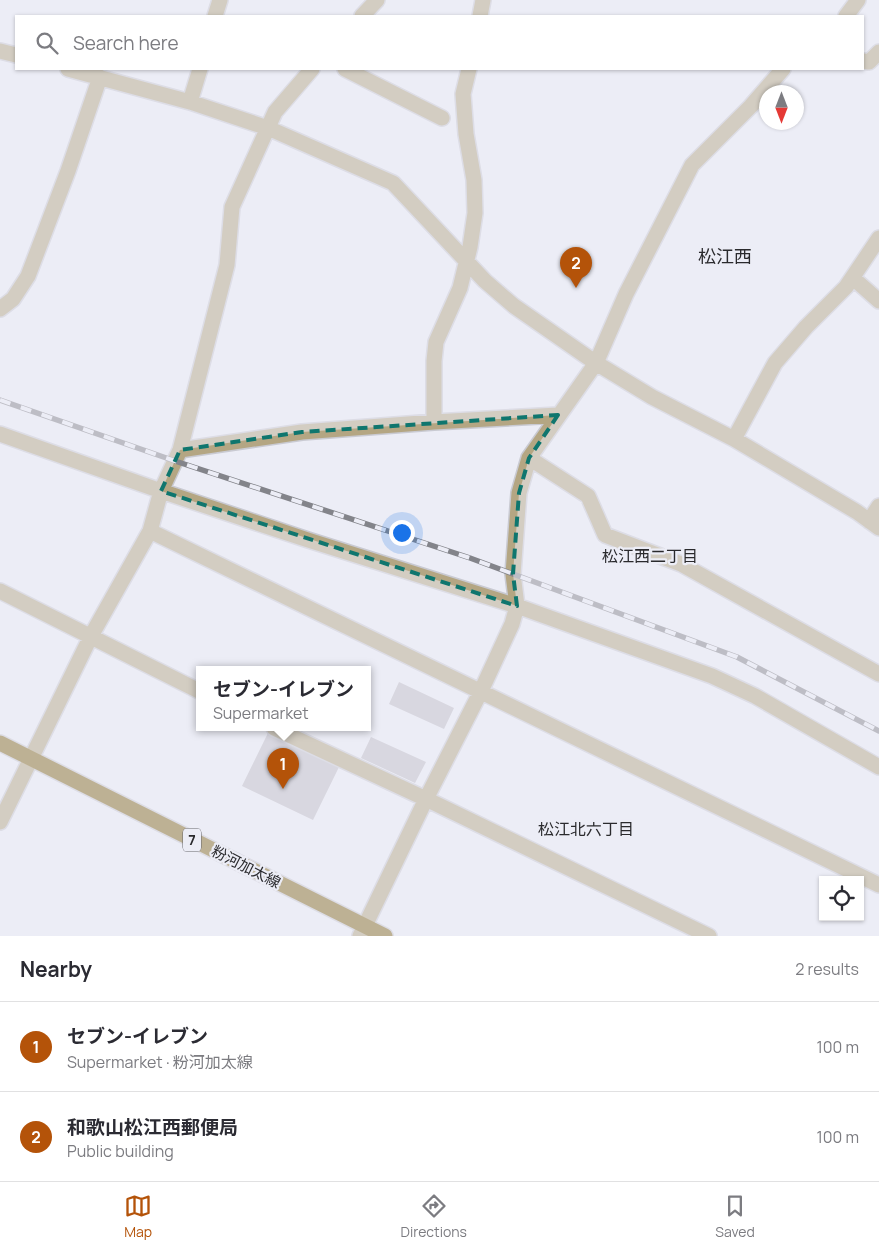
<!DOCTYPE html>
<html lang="en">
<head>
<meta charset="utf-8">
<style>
	:root { --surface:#fff; --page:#f7f7f7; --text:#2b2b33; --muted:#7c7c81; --line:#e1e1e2; --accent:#b45309 }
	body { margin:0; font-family:Manrope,"Noto Sans JP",sans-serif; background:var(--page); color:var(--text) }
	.controls { position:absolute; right:15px; bottom:15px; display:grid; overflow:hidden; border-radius:0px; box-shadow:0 1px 4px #0004 }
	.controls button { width:45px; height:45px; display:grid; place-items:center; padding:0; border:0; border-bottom:1px solid var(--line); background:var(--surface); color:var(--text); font:25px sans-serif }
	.compass { position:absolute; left:759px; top:85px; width:45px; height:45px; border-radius:50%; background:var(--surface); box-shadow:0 1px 4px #0004; rotate:180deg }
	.you { position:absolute; left:401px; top:532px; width:18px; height:18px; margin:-12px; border:4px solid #fff; border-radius:50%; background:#1a73e8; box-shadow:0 0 0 8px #1a73e833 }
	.badge { display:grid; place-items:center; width:32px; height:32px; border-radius:50%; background:var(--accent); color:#fff; font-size:16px; font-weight:700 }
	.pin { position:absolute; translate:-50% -41px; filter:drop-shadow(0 1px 2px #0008) }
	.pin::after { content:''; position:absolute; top:26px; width:18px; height:15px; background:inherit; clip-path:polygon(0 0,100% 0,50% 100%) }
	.popup { position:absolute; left:196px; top:666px; width:175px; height:65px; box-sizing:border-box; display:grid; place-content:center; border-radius:0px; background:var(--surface); filter:drop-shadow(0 1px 4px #0005); font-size:16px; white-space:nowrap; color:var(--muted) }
	.popup b { font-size:19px; color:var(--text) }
	.popup::after { content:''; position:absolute; left:50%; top:100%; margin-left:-10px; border:10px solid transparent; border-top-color:var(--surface) }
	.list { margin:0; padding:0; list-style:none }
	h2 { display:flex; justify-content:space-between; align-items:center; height:65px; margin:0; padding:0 20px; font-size:21px }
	h2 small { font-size:16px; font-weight:400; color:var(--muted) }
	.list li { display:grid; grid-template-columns:32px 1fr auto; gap:15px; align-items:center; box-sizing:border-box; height:90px; padding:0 20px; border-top:1px solid var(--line) }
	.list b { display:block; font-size:19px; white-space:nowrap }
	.list p { margin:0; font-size:16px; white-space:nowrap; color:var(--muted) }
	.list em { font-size:16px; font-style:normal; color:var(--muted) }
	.icon { flex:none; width:28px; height:28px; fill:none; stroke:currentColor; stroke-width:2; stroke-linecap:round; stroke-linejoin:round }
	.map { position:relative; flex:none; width:879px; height:936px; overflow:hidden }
	.search { position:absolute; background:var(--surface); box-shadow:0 1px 4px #0004; left:15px; right:15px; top:15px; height:55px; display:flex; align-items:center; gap:12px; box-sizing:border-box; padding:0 18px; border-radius:0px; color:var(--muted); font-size:19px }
	.sheet { height:245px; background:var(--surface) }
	nav { display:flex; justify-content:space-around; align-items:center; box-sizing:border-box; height:70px; border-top:1px solid var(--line); background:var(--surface); font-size:14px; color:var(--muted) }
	nav a { display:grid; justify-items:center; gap:2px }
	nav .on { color:var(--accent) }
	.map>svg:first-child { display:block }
	.building { fill:#bebdc5 }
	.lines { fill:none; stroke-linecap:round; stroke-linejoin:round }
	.minor-casing { stroke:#c9cad2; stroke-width:18 }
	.major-casing { stroke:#c9cad2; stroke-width:18 }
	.minor { stroke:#b4a683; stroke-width:15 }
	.major { stroke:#84691e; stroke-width:15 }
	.rail-casing { stroke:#83848a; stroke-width:5.5 }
	.rail { stroke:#ecedf6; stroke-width:4; stroke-dasharray:11; stroke-linecap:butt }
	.marked { fill:none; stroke:#0f766e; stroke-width:4; stroke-dasharray:10 6; stroke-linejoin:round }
	.labels { text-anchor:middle; stroke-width:4.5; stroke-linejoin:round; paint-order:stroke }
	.shield { fill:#ecedf6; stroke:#646469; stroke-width:1 }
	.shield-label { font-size:14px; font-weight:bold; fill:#2a2a2d }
	.street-label { font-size:15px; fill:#2a2a2d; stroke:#ecedf6 }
	.neighbourhood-label { font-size:16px; fill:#2a2a2d; stroke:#ecedf6 }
	.quarter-label { font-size:18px; fill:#2a2a2d; stroke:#ecedf6 }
</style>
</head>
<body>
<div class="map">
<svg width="879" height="936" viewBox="0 0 879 936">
	<rect width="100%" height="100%" fill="#ecedf6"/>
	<path class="building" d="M 399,682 L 454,708 L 444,729 L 389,704 Z
		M 268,733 L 339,767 L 313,820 L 242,786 Z
		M 371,737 L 426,762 L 415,783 L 361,758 Z"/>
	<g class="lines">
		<defs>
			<path id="minor" d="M 215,16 L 220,0
				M 362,16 L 377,0
				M 480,16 L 483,0
				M 846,16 L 858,0
				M 0,51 L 16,55
				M 863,61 L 869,62 L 879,52
				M 68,69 L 190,102 L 268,128 L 393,183 L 485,281 L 514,306 L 596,363 L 652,397 L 734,439 L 857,512 L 879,528
				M 345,69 L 442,118
				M 190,102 L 200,69
				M 853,278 L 879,301
				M 0,309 L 13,299 L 28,276 L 68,171 L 100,77
				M 434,422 L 434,361 L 436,342 L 460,288 L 470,247 L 475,213 L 474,180 L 466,134 L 463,94 L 469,69
				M 0,434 L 161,491 L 308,540 L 517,606 L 712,676 L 755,696 L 879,767
				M 734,439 L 775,363 L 806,327 L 846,287 L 879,238
				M 180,450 L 302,432 L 434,422 L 558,415
				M 529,458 L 588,496 L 605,535 L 681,564 L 879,674
				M 869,521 L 879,506
				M 150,531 L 879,885
				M 0,591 L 199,691
				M 274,728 L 426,799 L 709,936
				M 0,822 L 91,636 L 150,531 L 161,491 L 180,450 L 227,265 L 232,207 L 275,112 L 312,69
				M 360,936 L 426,799 L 481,691 L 512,624 L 517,606 L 513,574 L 519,493 L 529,458 L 596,363 L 626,294 L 692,165 L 751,106 L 783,69"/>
			<path id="major" d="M 0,743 L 385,936"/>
		</defs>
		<use href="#minor" class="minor-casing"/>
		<use href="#major" class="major-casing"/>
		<use href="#minor" class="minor"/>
		<use href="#major" class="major"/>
		<defs>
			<path id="rail" d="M 0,400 L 175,461 L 470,558 L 737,657 L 879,731"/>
		</defs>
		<use href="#rail" class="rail-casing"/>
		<use href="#rail" class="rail"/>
	</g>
	<path d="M0 0H879V936H0ZM 558,415 L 529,458 L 519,493 L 513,574 L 517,606 L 161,491 L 180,450 L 302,432 Z" fill="#ecedf6" fill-opacity=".55" fill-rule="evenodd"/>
	<path class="marked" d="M 558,415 L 529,458 L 519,493 L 513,574 L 517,606 L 161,491 L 180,450 L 302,432 Z"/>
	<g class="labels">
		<rect class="shield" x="183" y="828.5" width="18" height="23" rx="4"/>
		<g class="shield-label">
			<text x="192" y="845">7</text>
		</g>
		<g class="street-label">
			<text transform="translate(246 867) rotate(27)" y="5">粉河加太線</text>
		</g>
		<g class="neighbourhood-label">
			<text x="650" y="562">松江西二丁目</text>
			<text x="586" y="835">松江北六丁目</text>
		</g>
		<g class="quarter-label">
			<text x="725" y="263">松江西</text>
		</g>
	</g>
</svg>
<div class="controls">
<button><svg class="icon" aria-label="locate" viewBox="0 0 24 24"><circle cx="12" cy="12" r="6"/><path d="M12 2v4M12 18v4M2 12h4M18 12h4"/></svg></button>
</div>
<svg class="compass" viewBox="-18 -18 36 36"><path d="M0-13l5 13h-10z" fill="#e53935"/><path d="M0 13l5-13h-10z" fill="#7c7c81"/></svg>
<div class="you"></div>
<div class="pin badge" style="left:283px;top:789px">1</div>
<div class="popup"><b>セブン-イレブン</b>Supermarket</div>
<div class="pin badge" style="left:576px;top:288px">2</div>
<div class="search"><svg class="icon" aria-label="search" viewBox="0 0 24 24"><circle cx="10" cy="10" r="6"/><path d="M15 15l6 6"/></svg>Search here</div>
</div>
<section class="sheet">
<h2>Nearby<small>2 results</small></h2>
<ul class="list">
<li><span class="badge">1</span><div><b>セブン-イレブン</b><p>Supermarket · 粉河加太線</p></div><em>100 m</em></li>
<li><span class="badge">2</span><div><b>和歌山松江西郵便局</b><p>Public building</p></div><em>100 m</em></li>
</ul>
</section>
<nav>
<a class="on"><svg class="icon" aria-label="map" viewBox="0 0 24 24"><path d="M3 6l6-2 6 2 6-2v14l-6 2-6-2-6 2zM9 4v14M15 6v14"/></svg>Map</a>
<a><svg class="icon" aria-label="directions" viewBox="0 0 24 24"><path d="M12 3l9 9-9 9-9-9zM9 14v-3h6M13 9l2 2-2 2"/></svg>Directions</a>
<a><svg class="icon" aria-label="saved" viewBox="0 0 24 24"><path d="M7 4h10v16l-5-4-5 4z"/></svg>Saved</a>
</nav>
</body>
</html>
